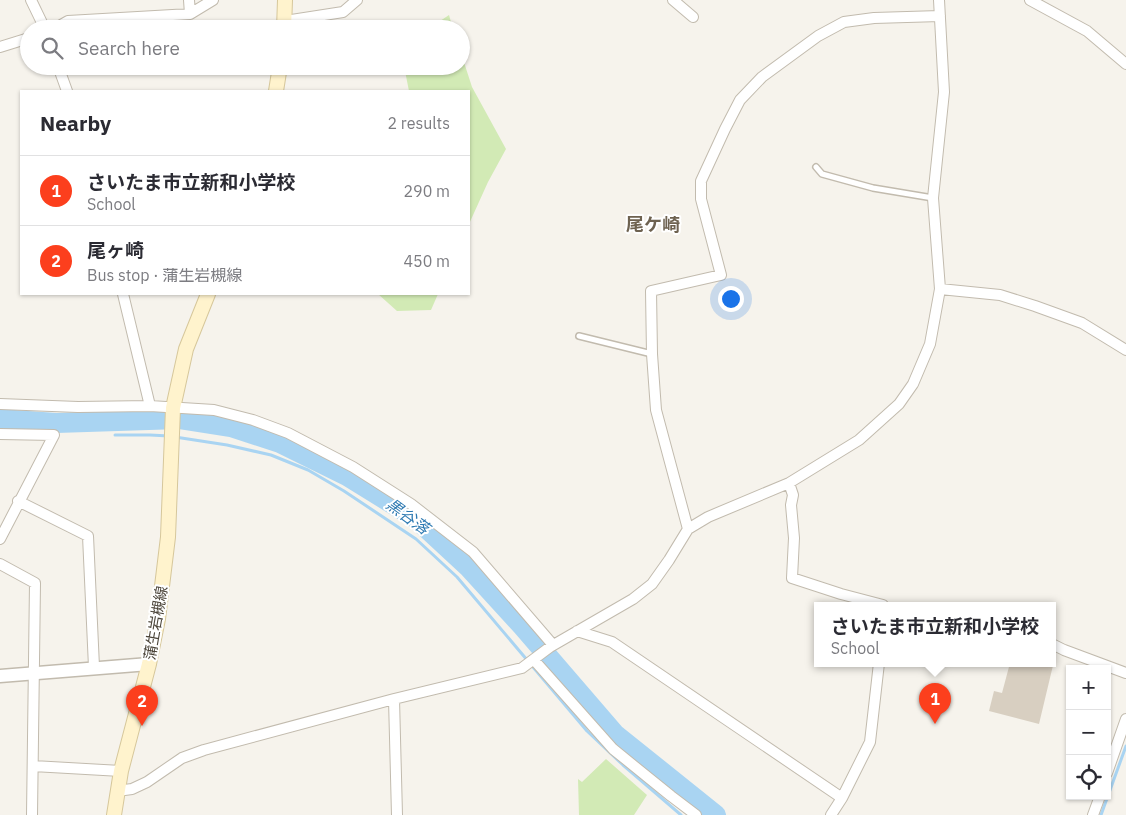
<!DOCTYPE html>
<html lang="en">
<head>
<meta charset="utf-8">
<style>
	:root { --surface:#fff; --page:#f2f2f3; --text:#2b2b33; --muted:#7c7c81; --line:#e1e1e2; --accent:#fc3f1d }
	body { margin:0; font-family:"IBM Plex Sans","Noto Sans JP",sans-serif; background:var(--page); color:var(--text) }
	.controls { position:absolute; right:15px; bottom:15px; display:grid; overflow:hidden; border-radius:0px; box-shadow:0 1px 4px #0004 }
	.controls button { width:45px; height:45px; display:grid; place-items:center; padding:0; border:0; border-bottom:1px solid var(--line); background:var(--surface); color:var(--text); font:25px sans-serif }
	.you { position:absolute; left:730px; top:298px; width:18px; height:18px; margin:-12px; border:4px solid #fff; border-radius:50%; background:#1a73e8; box-shadow:0 0 0 8px #1a73e833 }
	.badge { display:grid; place-items:center; width:32px; height:32px; border-radius:50%; background:var(--accent); color:#fff; font-size:16px; font-weight:700 }
	.pin { position:absolute; translate:-50% -41px; filter:drop-shadow(0 1px 2px #0008) }
	.pin::after { content:''; position:absolute; top:26px; width:18px; height:15px; background:inherit; clip-path:polygon(0 0,100% 0,50% 100%) }
	.popup { position:absolute; left:814px; top:602px; width:242px; height:65px; box-sizing:border-box; display:grid; place-content:center; border-radius:0px; background:var(--surface); filter:drop-shadow(0 1px 4px #0005); font-size:16px; white-space:nowrap; color:var(--muted) }
	.popup b { font-size:19px; color:var(--text) }
	.popup::after { content:''; position:absolute; left:50%; top:100%; margin-left:-10px; border:10px solid transparent; border-top-color:var(--surface) }
	.list { margin:0; padding:0; list-style:none }
	h2 { display:flex; justify-content:space-between; align-items:center; height:65px; margin:0; padding:0 20px; font-size:21px }
	h2 small { font-size:16px; font-weight:400; color:var(--muted) }
	.list li { display:grid; grid-template-columns:32px 1fr auto; gap:15px; align-items:center; box-sizing:border-box; height:70px; padding:0 20px; border-top:1px solid var(--line) }
	.list b { display:block; font-size:19px; white-space:nowrap }
	.list p { margin:0; font-size:16px; white-space:nowrap; color:var(--muted) }
	.list em { font-size:16px; font-style:normal; color:var(--muted) }
	.icon { flex:none; width:28px; height:28px; fill:none; stroke:currentColor; stroke-width:2; stroke-linecap:round; stroke-linejoin:round }
	.map { position:relative; flex:none; width:1126px; height:815px; overflow:hidden }
	.search { position:absolute; background:var(--surface); box-shadow:0 1px 4px #0004; left:20px; top:20px; width:450px; height:55px; display:flex; align-items:center; gap:12px; box-sizing:border-box; padding:0 18px; border-radius:28px; color:var(--muted); font-size:19px }
	.panel { position:absolute; background:var(--surface); box-shadow:0 1px 4px #0004; left:20px; top:90px; width:450px; height:205px; border-radius:0px }
	.map>svg:first-child { display:block }
	.green { fill:#d2eab5 }
	.lines { fill:none; stroke-linecap:round; stroke-linejoin:round }
	.stream { stroke:#a9d4f2; stroke-width:3 }
	.river { stroke:#a9d4f2; stroke-width:20 }
	.building { fill:#d8cfc1 }
	.service-casing { stroke:#c2bbae; stroke-width:8 }
	.minor-casing { stroke:#c2bbae; stroke-width:12 }
	.tertiary-casing { stroke:#c2bbae; stroke-width:15 }
	.secondary-casing { stroke:#d6c79b; stroke-width:16 }
	.service { stroke:#fff; stroke-width:5 }
	.minor { stroke:#fff; stroke-width:10 }
	.tertiary { stroke:#fff; stroke-width:12 }
	.secondary { stroke:#fff3cd; stroke-width:14 }
	.labels { text-anchor:middle; stroke-width:4; stroke-linejoin:round; paint-order:stroke }
	.street-label { font-size:15px; fill:#4b4439; stroke:#fff }
	.water-label { font-size:16px; font-style:italic; fill:#2e7ab2; stroke:#fff }
	.quarter-label { font-size:18px; font-weight:bold; fill:#6e6250; stroke:#fff }
</style>
</head>
<body>
<div class="map">
<svg width="1126" height="815" viewBox="0 0 1126 815">
	<rect width="100%" height="100%" fill="#f6f3ec"/>
	<path class="green" d="M 449,15 L 453,29 L 428,29 Z
		M 461,53 L 472,87 L 506,149 L 488,182 L 469,224 L 469,91 L 409,91 L 404,66 L 461,66 Z
		M 378,294 L 438,294 L 431,310 L 397,311 Z
		M 606,759 L 647,795 L 634,815 L 579,815 L 578,779 L 582,782 Z"/>
	<g class="lines">
		<path class="stream" d="M 115,435 L 150,435 L 169,436
			M 175,437 L 227,445 L 271,455 L 308,470 L 344,491 L 416,539 L 457,577 L 587,731 L 623,765 L 681,815
			M 1101,815 L 1126,746"/>
		<path class="river" d="M 0,419 L 56,423 L 180,419 L 231,427 L 280,443 L 347,476 L 415,518 L 469,568 L 522,626 L 615,734 L 716,815"/>
	</g>
	<path class="building" d="M 1052,656 L 1055,657 L 1039,724 L 989,711 L 994,691 L 1002,693 L 1010,663 L 1052,663 Z"/>
	<g class="lines">
		<defs>
			<path id="service" d="M 816,167 L 822,174 L 873,188 L 933,198
				M 579,336 L 652,354"/>
			<path id="minor" d="M 31,0 L 45,29
				M 189,0 L 190,14
				M 673,0 L 693,17
				M 1030,0 L 1087,31 L 1126,64
				M 285,21 L 343,12 L 357,0
				M 54,29 L 68,21 L 190,14 L 213,0
				M 0,47 L 29,38
				M 58,66 L 67,91
				M 940,289 L 1000,295 L 1035,306 L 1082,323 L 1126,350
				M 123,294 L 150,406
				M 0,404 L 78,407 L 150,406 L 214,410 L 253,420 L 288,433 L 353,467 L 411,504 L 473,552 L 553,645
				M 0,434 L 54,435 L 0,539
				M 789,483 L 793,495 L 791,505 L 794,538 L 792,578 L 841,594 L 883,605
				M 18,501 L 88,536 L 94,667
				M 688,529 L 656,410 L 652,354 L 651,291 L 721,275 L 701,199 L 701,181 L 725,129 L 740,100 L 762,77 L 818,36 L 844,22 L 874,18 L 940,16
				M 0,564 L 35,583 L 32,815
				M 577,631 L 612,642 L 842,798
				M 1052,644 L 1064,650 L 1126,673
				M 534,660 L 613,749 L 671,796 L 696,815
				M 394,699 L 397,815
				M 33,766 L 121,771
				M 1107,773 L 1126,719
				M 117,791 L 132,789 L 147,782 L 182,758 L 204,750 L 394,699 L 522,668 L 550,647 L 633,599 L 652,584 L 669,560 L 688,529 L 708,517 L 789,483 L 859,440 L 899,404 L 913,384 L 930,344 L 940,289 L 933,198 L 944,92 L 939,0
				M 831,815 L 842,798 L 870,742 L 879,663
				M 1093,815 L 1100,796"/>
			<path id="tertiary" d="M 0,676 L 149,664"/>
			<path id="secondary" d="M 284,29 L 285,0
				M 276,91 L 280,66
				M 114,815 L 121,771 L 149,664 L 158,619 L 168,537 L 173,408 L 186,349 L 208,294"/>
		</defs>
		<use href="#service" class="service-casing"/>
		<use href="#minor" class="minor-casing"/>
		<use href="#tertiary" class="tertiary-casing"/>
		<use href="#secondary" class="secondary-casing"/>
		<use href="#service" class="service"/>
		<use href="#minor" class="minor"/>
		<use href="#tertiary" class="tertiary"/>
		<use href="#secondary" class="secondary"/>
	</g>
	<g class="labels">
		<g class="street-label">
			<text transform="translate(156 623) rotate(-80)" y="5">蒲生岩槻線</text>
		</g>
		<g class="water-label">
			<text transform="translate(408 516) rotate(36)" y="6">黒谷落</text>
		</g>
		<g class="quarter-label">
			<text x="653" y="231">尾ケ崎</text>
		</g>
	</g>
</svg>
<div class="controls">
<button>+</button>
<button>−</button>
<button><svg class="icon" aria-label="locate" viewBox="0 0 24 24"><circle cx="12" cy="12" r="6"/><path d="M12 2v4M12 18v4M2 12h4M18 12h4"/></svg></button>
</div>
<div class="you"></div>
<div class="pin badge" style="left:935px;top:724px">1</div>
<div class="popup"><b>さいたま市立新和小学校</b>School</div>
<div class="pin badge" style="left:142px;top:726px">2</div>
<div class="search"><svg class="icon" aria-label="search" viewBox="0 0 24 24"><circle cx="10" cy="10" r="6"/><path d="M15 15l6 6"/></svg>Search here</div>
<section class="panel">
<h2>Nearby<small>2 results</small></h2>
<ul class="list">
<li><span class="badge">1</span><div><b>さいたま市立新和小学校</b><p>School</p></div><em>290 m</em></li>
<li><span class="badge">2</span><div><b>尾ヶ崎</b><p>Bus stop · 蒲生岩槻線</p></div><em>450 m</em></li>
</ul>
</section>
</div>
</body>
</html>
